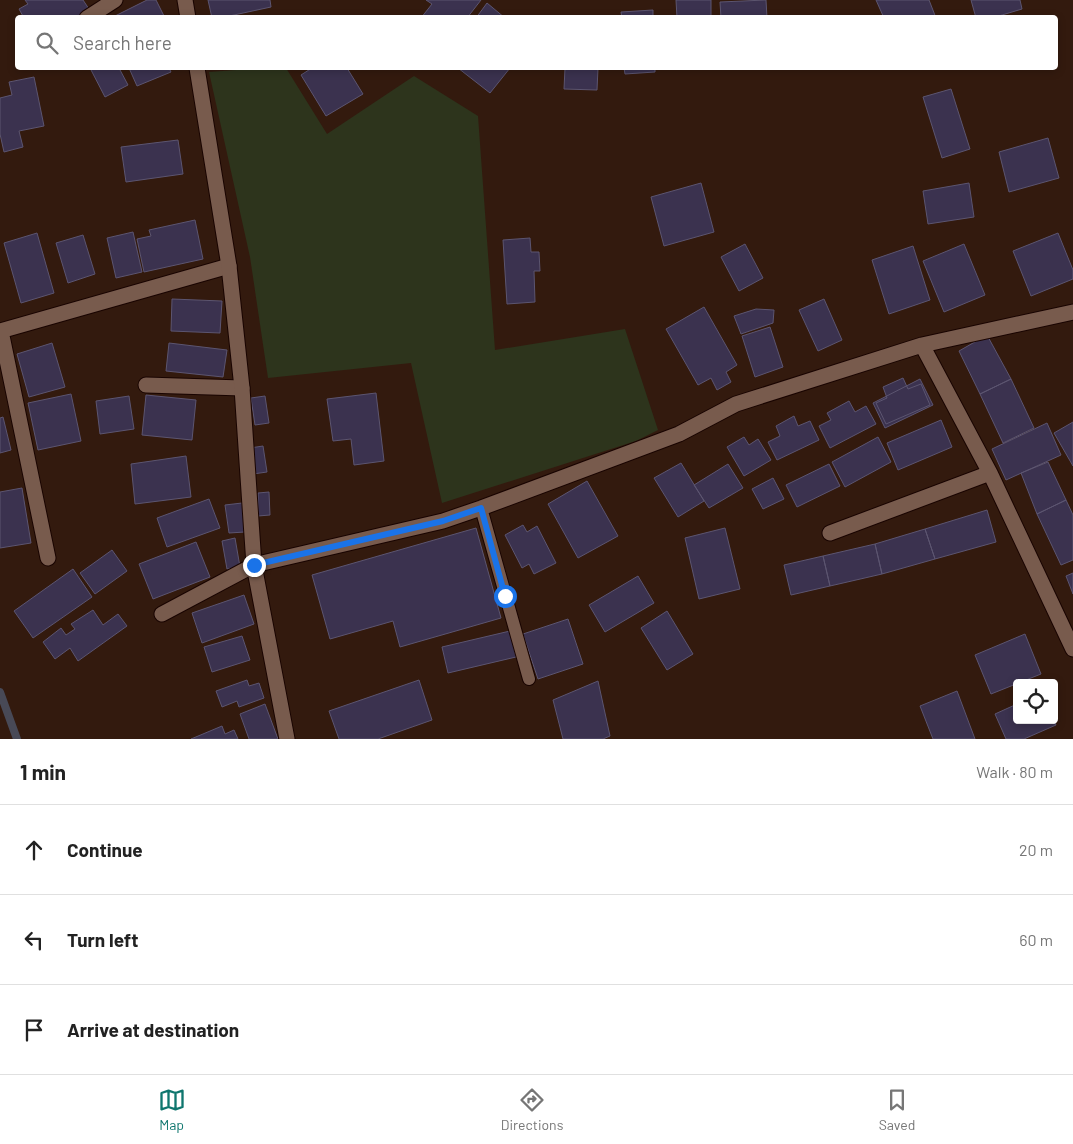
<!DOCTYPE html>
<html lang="en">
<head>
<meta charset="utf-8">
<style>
	:root { --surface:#fff; --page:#f2f2f2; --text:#222; --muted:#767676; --line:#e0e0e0; --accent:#0f766e }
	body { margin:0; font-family:Barlow,sans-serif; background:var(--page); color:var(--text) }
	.controls { position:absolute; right:15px; bottom:15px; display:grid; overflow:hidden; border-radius:5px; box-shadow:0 2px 8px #0003 }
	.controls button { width:45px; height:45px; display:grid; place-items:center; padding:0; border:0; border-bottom:1px solid var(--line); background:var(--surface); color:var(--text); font:25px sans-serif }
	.stop { position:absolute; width:15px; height:15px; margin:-11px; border:4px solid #1a73e8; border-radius:50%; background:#fff }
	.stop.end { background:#1a73e8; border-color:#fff; box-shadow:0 1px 5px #0008 }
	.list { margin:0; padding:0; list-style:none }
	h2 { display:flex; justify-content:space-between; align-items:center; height:65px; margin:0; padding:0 20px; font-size:21px }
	h2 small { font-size:16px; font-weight:400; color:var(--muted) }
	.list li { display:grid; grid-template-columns:32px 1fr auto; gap:15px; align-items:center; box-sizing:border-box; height:90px; padding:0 20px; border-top:1px solid var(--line) }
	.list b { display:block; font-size:19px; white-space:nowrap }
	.list em { font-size:16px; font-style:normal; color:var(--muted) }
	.icon { flex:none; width:28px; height:28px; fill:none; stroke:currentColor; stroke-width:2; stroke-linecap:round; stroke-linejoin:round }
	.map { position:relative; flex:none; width:1073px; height:739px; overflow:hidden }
	.search { position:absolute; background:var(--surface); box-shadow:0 2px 8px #0003; left:15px; right:15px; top:15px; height:55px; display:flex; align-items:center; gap:12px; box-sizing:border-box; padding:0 18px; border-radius:5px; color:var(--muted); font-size:19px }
	.sheet { height:335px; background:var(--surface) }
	nav { display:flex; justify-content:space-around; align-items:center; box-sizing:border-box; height:70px; border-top:1px solid var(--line); background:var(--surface); font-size:14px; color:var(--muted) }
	nav a { display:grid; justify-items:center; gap:2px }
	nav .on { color:var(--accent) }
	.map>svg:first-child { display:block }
	.green { fill:#2d341c }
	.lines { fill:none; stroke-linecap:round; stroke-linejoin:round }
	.stream { stroke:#484956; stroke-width:8 }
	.building { fill:#3b324f; stroke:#5c5570 }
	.lane-casing { stroke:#190400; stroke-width:14 }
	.street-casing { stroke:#190400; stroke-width:17 }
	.secondary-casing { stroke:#190400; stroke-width:17 }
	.lane { stroke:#785b4d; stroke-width:12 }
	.street { stroke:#785b4d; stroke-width:15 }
	.secondary { stroke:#785b4d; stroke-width:15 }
	.route { stroke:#1a73e8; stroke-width:6 }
</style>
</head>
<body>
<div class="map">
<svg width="1073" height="739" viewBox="0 0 1073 739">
	<rect width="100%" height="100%" fill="#331a0e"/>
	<path class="green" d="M 262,68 L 286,68 L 327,134 L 414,76 L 478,116 L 495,350 L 625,329 L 658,430 L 636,441 L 442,503 L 411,363 L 268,378 L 250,257 L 209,72 Z"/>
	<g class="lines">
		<path class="stream" d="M 0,692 L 17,739"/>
	</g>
	<path class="building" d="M 25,0 L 83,0 L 89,9 L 76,18 L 24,18 L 19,9 L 28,4 Z
		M 147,0 L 156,0 L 165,18 L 111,18 Z
		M 208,0 L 270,0 L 271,7 L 220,18 L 212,18 Z
		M 426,0 L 481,0 L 467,18 L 421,18 L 432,4 Z
		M 676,0 L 711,0 L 711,18 L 677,18 Z
		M 766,0 L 767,18 L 721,18 L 720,2 Z
		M 876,0 L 929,0 L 936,18 L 884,18 Z
		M 971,0 L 1020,0 L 1022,9 L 992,18 L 976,18 Z
		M 487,3 L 505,18 L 476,18 Z
		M 653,10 L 653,18 L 622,18 L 621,12 Z
		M 90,68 L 119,68 L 128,85 L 105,97 Z
		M 129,68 L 169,68 L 171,72 L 137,86 Z
		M 312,68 L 347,68 L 363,94 L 326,116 L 301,75 Z
		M 458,68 L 510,68 L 490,93 Z
		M 565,68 L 598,68 L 597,90 L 564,89 Z
		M 624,68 L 655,68 L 655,72 L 625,74 Z
		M 34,77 L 44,126 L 19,131 L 23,147 L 4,152 L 0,134 L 0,98 L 12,95 L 9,82 Z
		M 951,89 L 970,149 L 942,158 L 923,97 Z
		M 1048,138 L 1059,178 L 1009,192 L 999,152 Z
		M 178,140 L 183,174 L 126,182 L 121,147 Z
		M 701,183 L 714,232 L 664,246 L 651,197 Z
		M 969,183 L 974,217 L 928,224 L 923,191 Z
		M 195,220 L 203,259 L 144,272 L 137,239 L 151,236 L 149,230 Z
		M 133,232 L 142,272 L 116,278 L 107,238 Z
		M 37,233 L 54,293 L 21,303 L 4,243 Z
		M 1058,233 L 1073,270 L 1073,279 L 1031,296 L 1013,251 Z
		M 83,235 L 95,274 L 68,283 L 56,243 Z
		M 530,238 L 531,252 L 539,252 L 540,271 L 534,271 L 535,302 L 507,304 L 503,240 Z
		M 745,244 L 763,278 L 739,291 L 721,257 Z
		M 964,244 L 985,295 L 944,312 L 923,261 Z
		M 913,246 L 930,300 L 889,314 L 872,260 Z
		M 172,299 L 222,301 L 220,333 L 171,331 Z
		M 824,299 L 842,340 L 818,351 L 799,310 Z
		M 704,307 L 737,365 L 726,372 L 731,382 L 717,390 L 711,378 L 698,385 L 666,329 Z
		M 756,309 L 774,310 L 773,323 L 741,334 L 734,316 Z
		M 770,327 L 783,367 L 755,377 L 742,336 Z
		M 987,335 L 1011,379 L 980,394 L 959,351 Z
		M 52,343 L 65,387 L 29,397 L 17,354 Z
		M 169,343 L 227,350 L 223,377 L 166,371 Z
		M 903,378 L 908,389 L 921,384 L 930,405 L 886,424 L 876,403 L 887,398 L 883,387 Z
		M 920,379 L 933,405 L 885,428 L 873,403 Z
		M 1011,379 L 1034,428 L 1003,443 L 980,394 Z
		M 376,393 L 384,461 L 354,465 L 351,439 L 333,441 L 327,399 Z
		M 71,394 L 81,441 L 38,450 L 28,403 Z
		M 146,395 L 196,400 L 192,440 L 142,435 Z
		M 129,396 L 134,429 L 100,434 L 96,401 Z
		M 265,396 L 269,423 L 255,425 L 251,398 Z
		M 849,401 L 855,412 L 866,406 L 876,424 L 830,448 L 819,426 L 831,420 L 827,413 Z
		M 794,416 L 798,426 L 810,421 L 819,440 L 777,460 L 768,442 L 780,436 L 776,426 Z
		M 3,417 L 11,450 L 0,453 L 0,418 Z
		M 941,420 L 952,447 L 898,470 L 887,443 Z
		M 1073,422 L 1073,466 L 1054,433 Z
		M 1047,423 L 1061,455 L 1006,480 L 992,449 Z
		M 744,437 L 749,445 L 758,439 L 771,460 L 744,476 L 727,447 Z
		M 878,437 L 891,462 L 845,487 L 832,462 Z
		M 263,446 L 267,472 L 253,474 L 250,448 Z
		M 186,456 L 191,497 L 135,504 L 131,464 Z
		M 1048,462 L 1066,500 L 1037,514 L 1021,473 Z
		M 681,463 L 704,501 L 678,517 L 654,478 Z
		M 728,464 L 743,488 L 709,508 L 694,485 Z
		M 829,464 L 840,486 L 797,507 L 786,485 Z
		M 773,478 L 784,499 L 763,509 L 752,489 Z
		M 587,481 L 618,536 L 578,558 L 548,504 Z
		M 22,488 L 31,543 L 0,548 L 0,492 Z
		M 269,492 L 270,515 L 258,516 L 258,493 Z
		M 209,499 L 220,528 L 167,547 L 157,518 Z
		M 1066,500 L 1073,515 L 1073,560 L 1061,565 L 1037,514 Z
		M 242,503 L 245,532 L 229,533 L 225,505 Z
		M 987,510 L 996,542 L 935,559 L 925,529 Z
		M 523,525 L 527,532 L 537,526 L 556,563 L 534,574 L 529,564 L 522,568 L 505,535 Z
		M 476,528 L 501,618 L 400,647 L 393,621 L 330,639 L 312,575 Z
		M 725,528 L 740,589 L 699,599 L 685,538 Z
		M 925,529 L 935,559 L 882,574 L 875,544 Z
		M 235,538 L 240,567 L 227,569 L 222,541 Z
		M 196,542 L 210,577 L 153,599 L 139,564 Z
		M 875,544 L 882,574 L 830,586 L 823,556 Z
		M 112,550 L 127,571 L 95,594 L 80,573 Z
		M 823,556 L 830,586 L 791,595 L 784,565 Z
		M 73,569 L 92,597 L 33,638 L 14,611 Z
		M 1073,573 L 1073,594 L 1066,576 Z
		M 638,576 L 654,603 L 605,632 L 589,605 Z
		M 244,595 L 254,624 L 202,643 L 192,613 Z
		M 93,610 L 103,625 L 118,614 L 127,626 L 78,661 L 70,648 L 55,659 L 43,642 L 61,628 L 66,635 L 75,629 L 71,624 Z
		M 667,611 L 693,654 L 667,670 L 641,628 Z
		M 568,619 L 583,664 L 538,679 L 523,634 Z
		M 510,631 L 516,657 L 448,673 L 442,647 Z
		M 1025,634 L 1041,674 L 991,694 L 975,655 Z
		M 242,636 L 250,660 L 212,672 L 204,647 Z
		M 247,680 L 249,686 L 259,683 L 264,698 L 239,707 L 237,701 L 222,707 L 216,691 Z
		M 419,680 L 432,720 L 378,739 L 339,739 L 329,711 Z
		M 598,681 L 610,736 L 603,739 L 563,739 L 553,700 Z
		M 957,691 L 975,739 L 933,739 L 920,706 Z
		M 265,704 L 278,739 L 249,739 L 240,714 Z
		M 1017,704 L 1017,720 L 1054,720 L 1056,725 L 1024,739 L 1006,739 L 995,714 Z
		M 222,726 L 225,734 L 234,730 L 238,739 L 191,739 Z"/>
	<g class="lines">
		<defs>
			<path id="lane" d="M 481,508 L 529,679"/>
			<path id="street" d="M 87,18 L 115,0
				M 0,331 L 229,266
				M 1,331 L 48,558
				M 922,345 L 990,473 L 1073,649
				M 146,385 L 242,388
				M 830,533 L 990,473
				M 162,614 L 254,565 L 443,521 L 481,508 L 679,434 L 736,404 L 922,345 L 1073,312"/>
			<path id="secondary" d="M 185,0 L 188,18
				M 197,68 L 229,266 L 242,388 L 254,565 L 287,739"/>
		</defs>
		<use href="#lane" class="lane-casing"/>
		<use href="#street" class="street-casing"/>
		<use href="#secondary" class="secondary-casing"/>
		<use href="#lane" class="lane"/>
		<use href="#street" class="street"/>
		<use href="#secondary" class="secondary"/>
	</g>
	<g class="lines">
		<path class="route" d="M 254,565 L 443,521 L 481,508 L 505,596"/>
	</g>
</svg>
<div class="controls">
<button><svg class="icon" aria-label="locate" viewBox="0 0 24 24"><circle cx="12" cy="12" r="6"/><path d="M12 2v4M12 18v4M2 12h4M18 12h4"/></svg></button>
</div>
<div class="stop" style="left:505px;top:596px"></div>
<div class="stop end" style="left:254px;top:565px"></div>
<div class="search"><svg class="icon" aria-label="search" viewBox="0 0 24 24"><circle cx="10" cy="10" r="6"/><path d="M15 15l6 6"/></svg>Search here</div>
</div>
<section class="sheet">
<h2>1 min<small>Walk · 80 m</small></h2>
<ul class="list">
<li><svg class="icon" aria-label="ahead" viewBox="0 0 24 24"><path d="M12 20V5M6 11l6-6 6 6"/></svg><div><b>Continue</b></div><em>20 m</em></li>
<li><svg class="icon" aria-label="left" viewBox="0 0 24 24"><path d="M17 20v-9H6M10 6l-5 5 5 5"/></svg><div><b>Turn left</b></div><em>60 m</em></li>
<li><svg class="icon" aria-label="arrive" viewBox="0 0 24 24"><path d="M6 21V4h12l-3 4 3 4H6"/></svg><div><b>Arrive at destination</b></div></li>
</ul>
</section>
<nav>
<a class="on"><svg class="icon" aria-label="map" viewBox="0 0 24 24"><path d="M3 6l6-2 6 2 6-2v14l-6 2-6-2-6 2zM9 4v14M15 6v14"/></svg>Map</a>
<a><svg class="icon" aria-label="directions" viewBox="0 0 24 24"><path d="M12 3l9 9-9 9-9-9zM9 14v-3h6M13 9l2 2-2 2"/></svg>Directions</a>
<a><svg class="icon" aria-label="saved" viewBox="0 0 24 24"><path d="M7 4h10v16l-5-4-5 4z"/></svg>Saved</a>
</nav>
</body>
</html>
